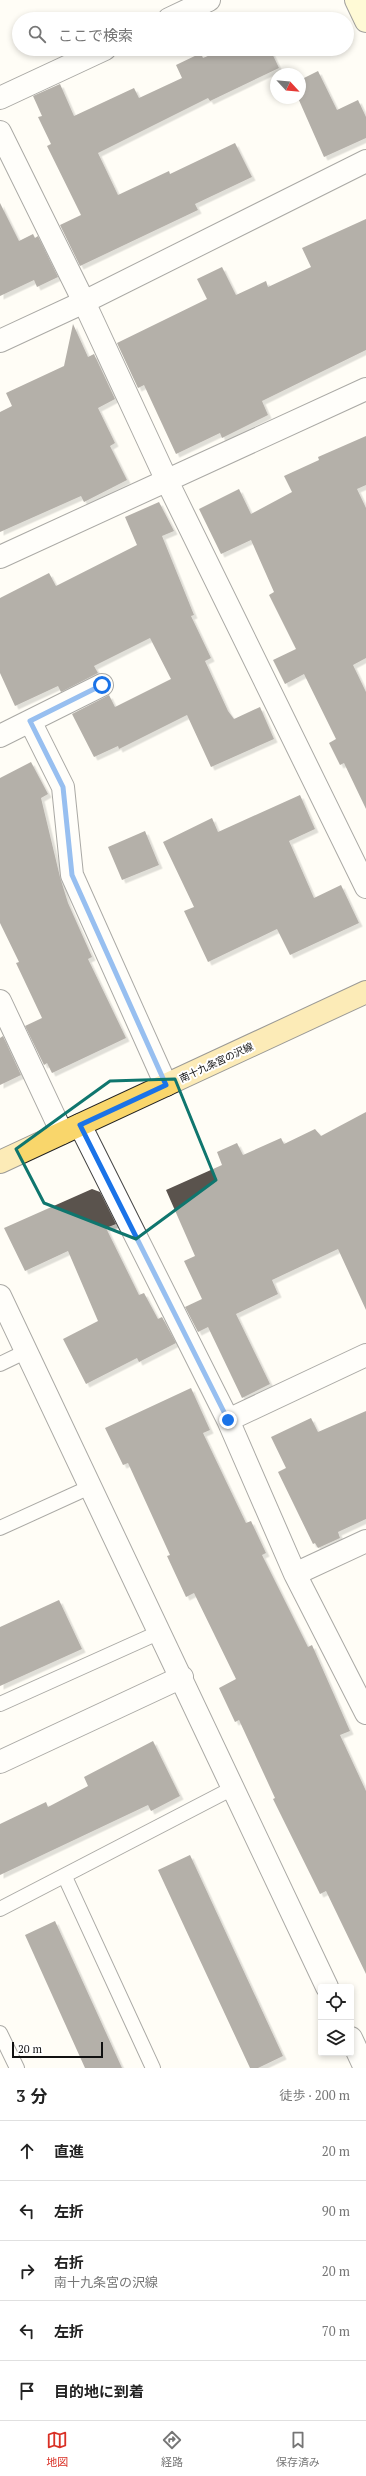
<!DOCTYPE html>
<html lang="ja">
<head>
<meta charset="utf-8">
<style>
	:root { --surface:#fff; --page:#f6f6f6; --text:#222; --muted:#767676; --line:#e0e0e0; --accent:#d93025 }
	body { margin:0; font-family:"PT Serif","Noto Sans JP",serif; background:var(--page); color:var(--text) }
	.controls { position:absolute; right:12px; bottom:12px; display:grid; overflow:hidden; border-radius:4px; box-shadow:0 2px 6px #0003 }
	.controls button { width:36px; height:36px; display:grid; place-items:center; padding:0; border:0; border-bottom:1px solid var(--line); background:var(--surface); color:var(--text); font:20px sans-serif }
	.compass { position:absolute; left:270px; top:68px; width:36px; height:36px; border-radius:50%; background:var(--surface); box-shadow:0 2px 6px #0003; rotate:116deg }
	.scale { position:absolute; left:12px; bottom:10px; width:91px; box-sizing:border-box; padding-left:4px; border:2px solid #111; border-top:0; font-size:11px; line-height:14px; white-space:nowrap; color:#111; -webkit-text-stroke:3px #fff; paint-order:stroke }
	.stop { position:absolute; width:12px; height:12px; margin:-9px; border:3px solid #1a73e8; border-radius:50%; background:#fff }
	.stop.end { background:#1a73e8; border-color:#fff; box-shadow:0 1px 4px #0008 }
	.list { margin:0; padding:0; list-style:none }
	h2 { display:flex; justify-content:space-between; align-items:center; height:52px; margin:0; padding:0 16px; font-size:17px }
	h2 small { font-size:13px; font-weight:400; color:var(--muted) }
	.list li { display:grid; grid-template-columns:26px 1fr auto; gap:12px; align-items:center; box-sizing:border-box; height:60px; padding:0 16px; border-top:1px solid var(--line) }
	.list b { display:block; font-size:15px; white-space:nowrap }
	.list p { margin:0; font-size:13px; white-space:nowrap; color:var(--muted) }
	.list em { font-size:13px; font-style:normal; color:var(--muted) }
	.icon { flex:none; width:22px; height:22px; fill:none; stroke:currentColor; stroke-width:2; stroke-linecap:round; stroke-linejoin:round }
	.map { position:relative; flex:none; width:366px; height:2068px; overflow:hidden }
	.search { position:absolute; background:var(--surface); box-shadow:0 2px 6px #0003; left:12px; right:12px; top:12px; height:44px; display:flex; align-items:center; gap:10px; box-sizing:border-box; padding:0 14px; border-radius:22px; color:var(--muted); font-size:15px }
	.sheet { height:352px; background:var(--surface) }
	nav { display:flex; justify-content:space-around; align-items:center; box-sizing:border-box; height:56px; border-top:1px solid var(--line); background:var(--surface); font-size:11px; color:var(--muted) }
	nav a { display:grid; justify-items:center; gap:2px }
	nav .on { color:var(--accent) }
	.map>svg:first-child { display:block }
	.building { fill:#5a524d; filter:url(#shadow) }
	.lines { fill:none; stroke-linecap:round; stroke-linejoin:round }
	.lane-casing { stroke:#444; stroke-width:16 }
	.street-casing { stroke:#444; stroke-width:24 }
	.secondary-casing { stroke:#333; stroke-width:24 }
	.primary-casing { stroke:#222; stroke-width:24 }
	.lane { stroke:#fff; stroke-width:14 }
	.street { stroke:#fff; stroke-width:22 }
	.secondary { stroke:#fff6b0; stroke-width:22 }
	.primary { stroke:#f9d66b; stroke-width:22 }
	.route { stroke:#1a73e8; stroke-width:5 }
	.marked { fill:none; stroke:#0f766e; stroke-width:3; stroke-linejoin:round }
	.labels { text-anchor:middle; stroke-width:4; stroke-linejoin:round; paint-order:stroke }
	.street-label { font-size:10px; fill:#111; stroke:#fff }
</style>
</head>
<body>
<div class="map">
<svg width="366" height="2068" viewBox="0 0 366 2068">
	<defs>
		<filter id="shadow"><feDropShadow dx="3.5" dy="3.5" stdDeviation="0" flood-color="#0004"/></filter>
	</defs>
	<rect width="100%" height="100%" fill="#fffdf5"/>
	<path class="building" d="M 224,49 L 270,49 L 279,68 L 210,101 L 208,98 L 98,153 L 118,195 L 169,171 L 170,174 L 235,143 L 252,177 L 195,204 L 198,210 L 80,266 L 60,225 L 81,215 L 47,146 L 51,144 L 38,117 L 42,116 L 33,96 L 60,84 L 74,116 L 134,88 L 139,98 L 182,78 L 176,65 L 201,53 L 203,58 Z
		M 318,71 L 337,110 L 358,100 L 366,117 L 366,138 L 324,157 L 298,98 L 300,98 L 300,80 Z
		M 0,203 L 19,241 L 33,234 L 35,238 L 38,236 L 58,277 L 37,287 L 34,280 L 0,296 Z
		M 366,219 L 366,350 L 262,401 L 268,415 L 222,438 L 220,433 L 176,454 L 144,385 L 138,388 L 117,343 L 207,299 L 197,279 L 222,267 L 236,295 L 266,281 L 268,287 L 311,267 L 302,248 Z
		M 73,324 L 88,357 L 94,354 L 115,399 L 98,408 L 115,443 L 110,446 L 127,480 L 84,502 L 81,496 L 0,532 L 0,412 L 12,406 L 6,393 L 64,366 Z
		M 366,436 L 366,485 L 357,489 L 366,508 L 366,658 L 353,665 L 366,692 L 366,809 L 344,763 L 340,765 L 329,743 L 336,739 L 304,674 L 285,684 L 273,660 L 296,649 L 269,595 L 274,592 L 251,540 L 221,554 L 199,509 L 239,489 L 251,514 L 292,492 L 284,476 L 319,460 L 318,457 Z
		M 159,502 L 174,531 L 162,536 L 194,615 L 191,616 L 211,658 L 205,661 L 228,711 L 234,719 L 260,707 L 274,739 L 211,767 L 187,715 L 119,749 L 118,746 L 94,757 L 72,714 L 109,695 L 115,707 L 171,679 L 150,638 L 94,666 L 98,673 L 61,692 L 58,686 L 15,706 L 0,673 L 0,598 L 49,573 L 56,586 L 137,545 L 125,517 Z
		M 31,762 L 48,794 L 41,798 L 60,877 L 68,903 L 92,957 L 88,959 L 126,1038 L 52,1073 L 47,1063 L 44,1065 L 25,1026 L 42,1018 L 16,963 L 19,962 L 0,923 L 0,778 Z
		M 300,795 L 315,829 L 289,841 L 314,898 L 341,885 L 359,923 L 290,955 L 277,929 L 208,962 L 184,911 L 194,907 L 163,842 L 212,818 L 218,832 Z
		M 145,831 L 159,865 L 122,880 L 108,847 Z
		M 3,1036 L 21,1075 L 0,1085 L 0,1038 Z
		M 366,1112 L 366,1310 L 338,1249 L 272,1280 L 278,1294 L 236,1314 L 270,1384 L 242,1398 L 208,1327 L 198,1332 L 185,1307 L 202,1299 L 184,1261 L 195,1256 L 166,1190 L 222,1165 L 217,1152 L 237,1143 L 243,1155 L 281,1138 L 284,1144 L 315,1129 L 321,1136 Z
		M 92,1189 L 100,1192 L 116,1224 L 106,1228 L 139,1295 L 144,1293 L 158,1319 L 162,1317 L 176,1343 L 139,1362 L 137,1358 L 86,1384 L 63,1339 L 98,1321 L 68,1251 L 25,1271 L 4,1228 Z
		M 191,1388 L 210,1430 L 203,1433 L 246,1523 L 251,1521 L 266,1553 L 262,1555 L 308,1647 L 312,1645 L 350,1731 L 340,1735 L 366,1791 L 366,1974 L 326,1891 L 320,1894 L 273,1799 L 275,1798 L 239,1720 L 235,1722 L 219,1688 L 236,1679 L 194,1593 L 186,1597 L 167,1556 L 170,1555 L 128,1463 L 123,1465 L 105,1428 Z
		M 366,1411 L 366,1519 L 338,1532 L 340,1538 L 318,1548 L 315,1543 L 313,1544 L 278,1472 L 286,1468 L 271,1437 L 311,1418 L 318,1432 Z
		M 59,1600 L 82,1649 L 0,1686 L 0,1627 Z
		M 153,1741 L 180,1796 L 151,1811 L 148,1805 L 0,1875 L 0,1824 L 46,1802 L 48,1807 L 88,1786 L 84,1777 Z
		M 190,1855 L 283,2056 L 258,2068 L 250,2068 L 158,1870 Z
		M 55,1921 L 97,2013 L 122,2068 L 85,2068 L 25,1935 Z"/>
	<g class="lines">
		<defs>
			<path id="lane" d="M 0,1364 L 25,1352
				M 0,1528 L 90,1487
				M 0,1704 L 160,1632
				M 65,1877 L 153,2068
				M 0,1909 L 233,1788
				M 0,2033 L 17,2068"/>
			<path id="street" d="M 169,19 L 209,0
				M 0,98 L 105,49
				M 0,132 L 84,302 L 167,481 L 366,887
				M 0,341 L 84,302 L 366,161
				M 0,557 L 366,389
				M 30,721 L 63,787 L 72,875 L 166,1085
				M 0,736 L 102,685
				M 0,1001 L 62,1133
				M 80,1125 L 228,1420 L 295,1574 L 366,1713
				M 0,1296 L 327,1987
				M 228,1420 L 366,1355
				M 295,1574 L 366,1541
				M 0,1762 L 182,1677
				M 351,2038 L 365,2068"/>
			<path id="secondary" d="M 356,0 L 366,21"/>
			<path id="primary" d="M 0,1162 L 366,992"/>
		</defs>
		<use href="#lane" class="lane-casing"/>
		<use href="#street" class="street-casing"/>
		<use href="#secondary" class="secondary-casing"/>
		<use href="#primary" class="primary-casing"/>
		<use href="#lane" class="lane"/>
		<use href="#street" class="street"/>
		<use href="#secondary" class="secondary"/>
		<use href="#primary" class="primary"/>
	</g>
	<g class="lines">
		<path class="route" d="M 102,685 L 30,721 L 63,787 L 72,875 L 166,1085 L 80,1125 L 228,1420"/>
	</g>
	<path d="M0 0H366V2068H0ZM 175,1079 L 216,1180 L 136,1239 L 44,1203 L 16,1149 L 110,1081 Z" fill="#fffdf5" fill-opacity=".55" fill-rule="evenodd"/>
	<path class="marked" d="M 175,1079 L 216,1180 L 136,1239 L 44,1203 L 16,1149 L 110,1081 Z"/>
	<g class="labels">
		<g class="street-label">
			<text transform="translate(216 1062) rotate(-25)" y="4">南十九条宮の沢線</text>
		</g>
	</g>
</svg>
<div class="controls">
<button><svg class="icon" aria-label="locate" viewBox="0 0 24 24"><circle cx="12" cy="12" r="6"/><path d="M12 2v4M12 18v4M2 12h4M18 12h4"/></svg></button>
<button><svg class="icon" aria-label="layers" viewBox="0 0 24 24"><path d="M12 4l9 5-9 5-9-5zM3 14l9 5 9-5"/></svg></button>
</div>
<svg class="compass" viewBox="-18 -18 36 36"><path d="M0-13l5 13h-10z" fill="#e53935"/><path d="M0 13l5-13h-10z" fill="#767676"/></svg>
<div class="scale">20 m</div>
<div class="stop" style="left:102px;top:685px"></div>
<div class="stop end" style="left:228px;top:1420px"></div>
<div class="search"><svg class="icon" aria-label="search" viewBox="0 0 24 24"><circle cx="10" cy="10" r="6"/><path d="M15 15l6 6"/></svg>ここで検索</div>
</div>
<section class="sheet">
<h2>3 分<small>徒歩 · 200 m</small></h2>
<ul class="list">
<li><svg class="icon" aria-label="ahead" viewBox="0 0 24 24"><path d="M12 20V5M6 11l6-6 6 6"/></svg><div><b>直進</b></div><em>20 m</em></li>
<li><svg class="icon" aria-label="left" viewBox="0 0 24 24"><path d="M17 20v-9H6M10 6l-5 5 5 5"/></svg><div><b>左折</b></div><em>90 m</em></li>
<li><svg class="icon" aria-label="right" viewBox="0 0 24 24"><path d="M7 20v-9h11M14 6l5 5-5 5"/></svg><div><b>右折</b><p>南十九条宮の沢線</p></div><em>20 m</em></li>
<li><svg class="icon" aria-label="left" viewBox="0 0 24 24"><path d="M17 20v-9H6M10 6l-5 5 5 5"/></svg><div><b>左折</b></div><em>70 m</em></li>
<li><svg class="icon" aria-label="arrive" viewBox="0 0 24 24"><path d="M6 21V4h12l-3 4 3 4H6"/></svg><div><b>目的地に到着</b></div></li>
</ul>
</section>
<nav>
<a class="on"><svg class="icon" aria-label="map" viewBox="0 0 24 24"><path d="M3 6l6-2 6 2 6-2v14l-6 2-6-2-6 2zM9 4v14M15 6v14"/></svg>地図</a>
<a><svg class="icon" aria-label="directions" viewBox="0 0 24 24"><path d="M12 3l9 9-9 9-9-9zM9 14v-3h6M13 9l2 2-2 2"/></svg>経路</a>
<a><svg class="icon" aria-label="saved" viewBox="0 0 24 24"><path d="M7 4h10v16l-5-4-5 4z"/></svg>保存済み</a>
</nav>
</body>
</html>
